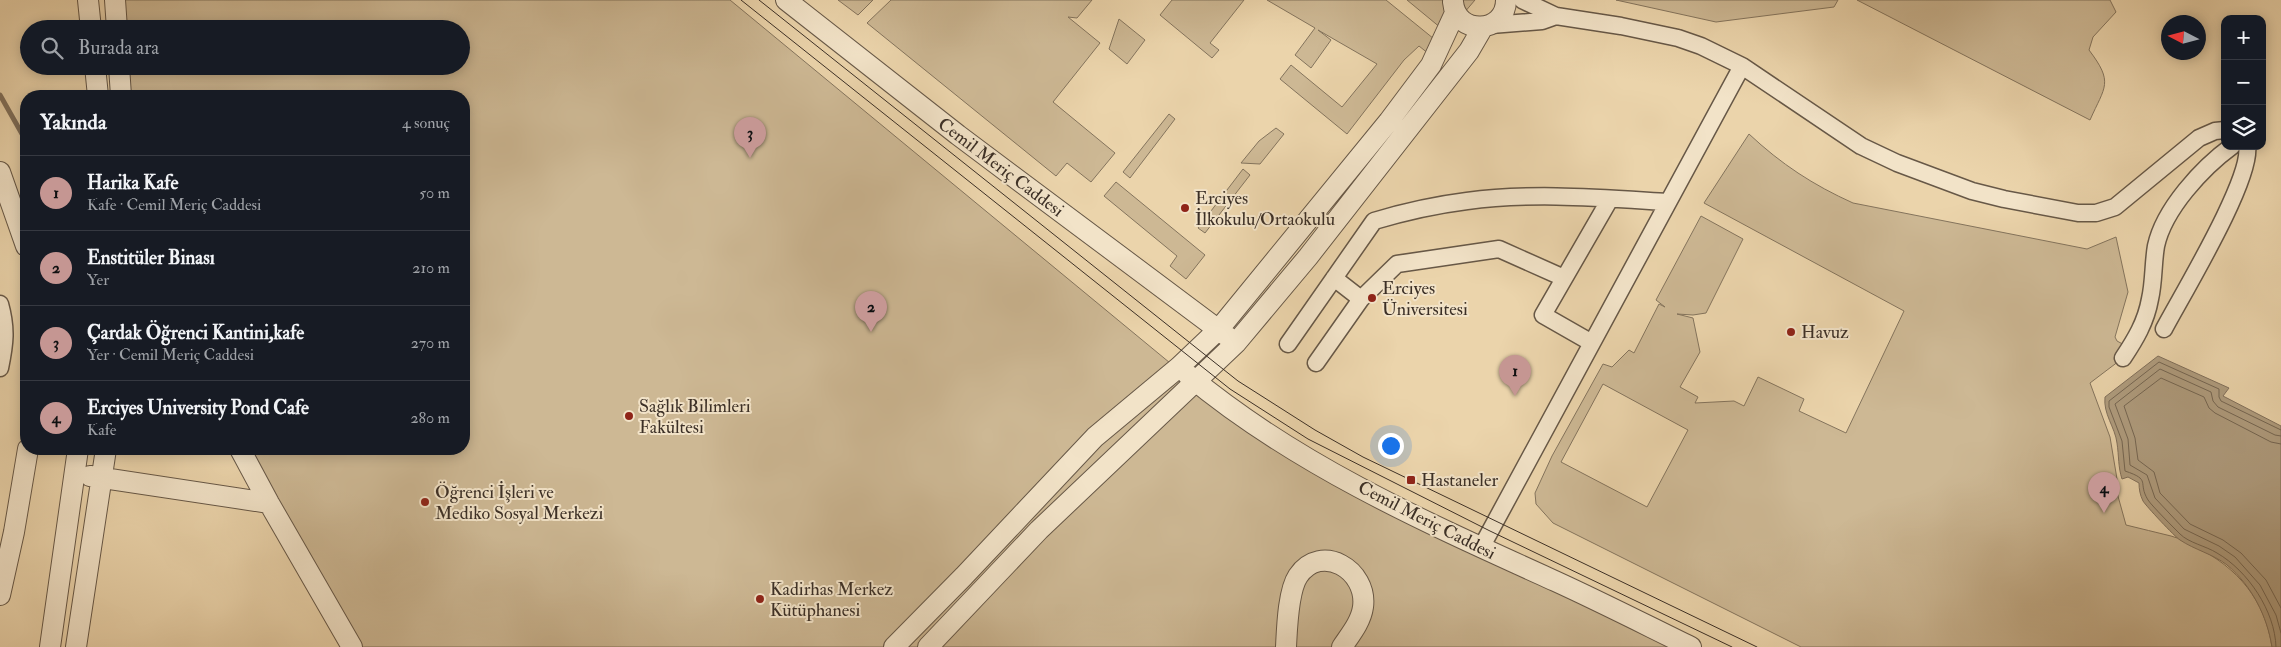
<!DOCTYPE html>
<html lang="tr">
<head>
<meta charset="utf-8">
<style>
	:root { --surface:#171b24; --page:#20242c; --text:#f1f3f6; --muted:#9ea1a6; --line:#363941; --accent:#c59692 }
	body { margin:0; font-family:"IM FELL Double Pica",serif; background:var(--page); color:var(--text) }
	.controls { position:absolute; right:15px; top:15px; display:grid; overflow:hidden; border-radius:10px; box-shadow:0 2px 12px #0003 }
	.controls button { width:45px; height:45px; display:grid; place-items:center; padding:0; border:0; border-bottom:1px solid var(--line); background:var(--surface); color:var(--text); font:25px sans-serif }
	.compass { position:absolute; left:2161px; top:15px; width:45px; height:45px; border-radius:50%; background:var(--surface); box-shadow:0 2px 12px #0003; rotate:276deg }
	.you { position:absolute; left:1390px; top:445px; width:18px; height:18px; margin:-12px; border:4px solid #fff; border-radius:50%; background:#1a73e8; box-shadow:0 0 0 8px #1a73e833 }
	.badge { display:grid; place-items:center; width:32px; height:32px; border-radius:50%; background:var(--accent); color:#111; font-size:16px; font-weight:700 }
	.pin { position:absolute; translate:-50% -41px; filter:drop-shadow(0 1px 2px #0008) }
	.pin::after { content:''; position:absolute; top:26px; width:18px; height:15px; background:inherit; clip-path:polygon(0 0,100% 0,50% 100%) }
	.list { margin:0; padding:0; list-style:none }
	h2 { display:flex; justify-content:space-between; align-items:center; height:65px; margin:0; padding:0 20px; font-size:21px }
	h2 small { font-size:16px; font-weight:400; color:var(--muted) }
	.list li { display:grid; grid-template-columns:32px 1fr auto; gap:15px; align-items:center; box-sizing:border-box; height:75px; padding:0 20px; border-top:1px solid var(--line) }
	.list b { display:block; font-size:19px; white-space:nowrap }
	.list p { margin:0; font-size:16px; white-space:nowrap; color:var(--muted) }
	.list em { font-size:16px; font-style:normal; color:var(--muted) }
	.icon { flex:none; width:28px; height:28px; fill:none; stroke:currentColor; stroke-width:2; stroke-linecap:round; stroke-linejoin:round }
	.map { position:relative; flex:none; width:2281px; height:647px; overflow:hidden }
	.search { position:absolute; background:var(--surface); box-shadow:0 2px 12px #0003; left:20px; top:20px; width:450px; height:55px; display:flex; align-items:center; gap:12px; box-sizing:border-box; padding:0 18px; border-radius:28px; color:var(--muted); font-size:19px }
	.panel { position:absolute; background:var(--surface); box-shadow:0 2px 12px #0003; left:20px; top:90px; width:450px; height:365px; border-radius:20px }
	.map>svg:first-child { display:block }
	.green { fill:#cdb894; stroke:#84745d; fill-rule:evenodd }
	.water { fill:#af9c7e; stroke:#81705b }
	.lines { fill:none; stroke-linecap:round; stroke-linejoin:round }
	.shore { stroke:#756652; stroke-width:1 }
	.stream { stroke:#81705b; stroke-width:5 }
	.minor-casing { stroke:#675847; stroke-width:19 }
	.tertiary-casing { stroke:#675847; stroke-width:22 }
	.minor { stroke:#f2e3c8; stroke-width:16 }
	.tertiary { stroke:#f2e3c8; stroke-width:20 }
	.tram { stroke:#3b2f26; stroke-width:1 }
	.poi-dot { fill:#8f2418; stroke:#f2e3c8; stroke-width:2 }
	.labels { text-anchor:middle; stroke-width:4; stroke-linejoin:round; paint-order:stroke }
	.street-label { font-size:18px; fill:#3b2f26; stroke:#f2e3c8 }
	.poi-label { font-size:18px; fill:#3b2f26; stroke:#f2e3c8; text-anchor:start }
</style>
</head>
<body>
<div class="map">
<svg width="2281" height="647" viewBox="0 0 2281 647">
	<rect width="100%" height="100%" fill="#ebd4ab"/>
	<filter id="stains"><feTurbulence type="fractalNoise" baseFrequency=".004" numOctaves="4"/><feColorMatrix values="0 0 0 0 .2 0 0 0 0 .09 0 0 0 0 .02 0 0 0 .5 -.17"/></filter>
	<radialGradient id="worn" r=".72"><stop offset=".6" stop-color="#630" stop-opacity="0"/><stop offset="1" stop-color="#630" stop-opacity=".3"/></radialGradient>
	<path class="green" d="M 114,0 L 730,0 L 1204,391 L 1257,431 L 1695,647 L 354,647 L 242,449 L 464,449 L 464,96 L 119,96 L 117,66 L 461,66 L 461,29 L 116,29 Z
		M 838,0 L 873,0 L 858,15 Z
		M 891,0 L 1092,0 L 1077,18 L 1068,17 L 1100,43 L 1053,102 L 1115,153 L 1091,182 L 1067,163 L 1056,176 L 867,23 Z
		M 1172,0 L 1244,0 L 1210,43 L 1219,50 L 1212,58 L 1160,15 Z
		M 1267,0 L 1386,0 L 1439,43 L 1429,54 L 1419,46 L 1404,60 L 1347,134 L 1280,79 L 1291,65 L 1342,107 L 1377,64 L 1318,30 L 1331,40 L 1311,68 L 1295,55 L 1315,28 Z
		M 1407,0 L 1475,0 L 1447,33 Z
		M 1616,0 L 1838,0 L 1834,7 L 1716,22 Z
		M 1857,0 L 2110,0 L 2116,12 L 2093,37 L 2089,50 C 2114,83 2105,86 2090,120 Z
		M 1119,19 L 1145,40 L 1127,64 L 1109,49 Z
		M 1169,114 L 1175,119 L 1130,178 L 1123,172 Z
		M 1276,128 L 1284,134 L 1260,164 L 1241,163 L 1259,141 Z
		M 1749,134 C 1781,164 1813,185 1853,203 L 2087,249 L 2116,237 L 2128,292 L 2115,337 L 2117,341 L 2130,348 L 2123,358 L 2090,383 L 2110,437 L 2117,479 L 2116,489 L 2126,525 C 2141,529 2156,532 2171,536 C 2180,538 2188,544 2196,547 C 2238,568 2265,600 2272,647 L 1801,647 L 1553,523 L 1536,504 L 1535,493 L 1552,456 L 1603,364 L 1612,367 L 1629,350 L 1634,353 L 1659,304 L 1665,307 L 1656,300 L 1701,216 L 1743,239 L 1706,313 L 1693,315 L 1677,314 L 1693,318 L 1700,352 L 1680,387 L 1698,397 L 1695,403 L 1734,401 L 1744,406 L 1758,377 L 1804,399 L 1799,411 L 1846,433 L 1904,311 L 1704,203 ZM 1603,384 L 1688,430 L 1647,507 L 1561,462 Z
		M 1243,169 L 1250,175 L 1205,233 L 1198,228 Z
		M 1116,182 L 1205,255 L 1186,279 L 1170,266 L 1177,256 L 1104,196 Z"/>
	<path class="water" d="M 2158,356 L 2229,388 L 2223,396 L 2281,426 L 2281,647 L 2272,647 C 2267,616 2252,586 2227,565 C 2213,554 2195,550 2180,540 C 2175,537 2146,506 2143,501 C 2140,495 2139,489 2139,483 L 2128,477 L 2122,479 C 2118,467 2119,456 2117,443 C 2115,427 2103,414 2105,397 Z"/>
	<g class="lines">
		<path class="shore" d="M 2281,436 L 2275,435 L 2218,407 L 2213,401 L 2211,392 L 2160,369 L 2115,404 L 2128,439 L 2130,465 L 2147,475 L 2155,498 L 2184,529 L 2219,546 L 2235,557 L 2260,585 L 2276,615 L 2281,633
			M 2281,444 L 2271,442 L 2215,413 L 2209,408 L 2204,397 L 2161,378 L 2124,406 L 2135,438 L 2138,460 L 2154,472 L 2160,493 L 2190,524 L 2223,540 L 2241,553 L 2266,580 L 2281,608
			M 2276,647 C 2275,611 2248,571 2217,553 C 2206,546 2189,543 2180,534 C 2174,528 2152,506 2148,500 C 2137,482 2152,480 2125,471 L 2122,441 L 2109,407 L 2109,401 L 2159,362 L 2219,389 L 2219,397 L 2221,401 L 2281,430"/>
		<path class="stream" d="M 0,95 L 26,141"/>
		<defs>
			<path id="minor" d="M 1491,25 L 1542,21 L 1556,16
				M 1742,66 L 1861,146 L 1897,163 L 1972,191 L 2004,199 L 2078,213 L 2096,213 L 2115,207 L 2199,138 L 2215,131 L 2225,130
				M 1334,278 L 1361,299
				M 0,304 C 7,329 5,344 0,368
				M 2164,329 C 2182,295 2253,178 2247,146
				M 1592,343 L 1543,315 L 1610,199
				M 1288,344 L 1374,221 C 1404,212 1435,205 1467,201 C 1533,192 1602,198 1668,202
				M 2123,358 C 2135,340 2146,322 2150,299 C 2154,282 2153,263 2156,246 C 2164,209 2202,168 2232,146
				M 1316,363 L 1361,299 L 1397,264 L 1499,249 L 1564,278
				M 1481,548 L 1742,66 L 1701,46 L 1678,38 L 1621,26 L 1556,16 L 1522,0"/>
			<path id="tertiary" d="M 88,0 L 91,29
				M 115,0 L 117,29
				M 786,0 L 958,135 L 1228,337
				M 1453,2 C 1456,36 1506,34 1506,0
				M 95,66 L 98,96
				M 119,66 L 121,96
				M 0,172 L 26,246
				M 1188,375 C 1296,465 1427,523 1555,581 C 1601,602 1646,625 1691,647
				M 240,449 L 269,503 L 352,647
				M 90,476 L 269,503
				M 0,595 L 14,532 L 28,449
				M 50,647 L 78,449
				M 76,647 L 106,449
				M 894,647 L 964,576 L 1095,437 L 1179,367 L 1219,329 L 1389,121 L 1431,65 L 1455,13
				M 928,647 L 1039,530 L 1236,343 L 1308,257 L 1469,51 L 1483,27
				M 1286,647 C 1287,628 1288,591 1298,576 C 1321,542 1368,570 1363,607 C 1361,622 1350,635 1342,647"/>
		</defs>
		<use href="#minor" class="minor-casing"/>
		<use href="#tertiary" class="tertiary-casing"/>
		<use href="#minor" class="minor"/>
		<use href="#tertiary" class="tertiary"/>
		<path class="tram" d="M 741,0 L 1230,389 L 1308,439 L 1490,531 L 1732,647
			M 759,0 L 1238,381 L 1315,430 L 1363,457 L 1757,647"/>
	</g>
	<g class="poi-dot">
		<circle cx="1185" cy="208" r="5"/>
		<circle cx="1372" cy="298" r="5"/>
		<circle cx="1791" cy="332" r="5"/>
		<circle cx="629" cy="416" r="5"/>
		<rect x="1406" y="475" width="10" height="10" rx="2.5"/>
		<circle cx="425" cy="502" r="5"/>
		<circle cx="760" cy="599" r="5"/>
	</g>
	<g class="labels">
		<g class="street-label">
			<text transform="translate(1001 167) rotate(37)" y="6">Cemil Meriç Caddesi</text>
			<text transform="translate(1427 520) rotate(27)" y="6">Cemil Meriç Caddesi</text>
		</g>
		<g class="poi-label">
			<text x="1195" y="204">Erciyes<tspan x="1195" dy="21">İlkokulu/Ortaokulu</tspan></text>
			<text x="1382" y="294">Erciyes<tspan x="1382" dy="21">Üniversitesi</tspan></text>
			<text x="1801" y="338">Havuz</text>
			<text x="639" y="412">Sağlık Bilimleri<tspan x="639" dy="21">Fakültesi</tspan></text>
			<text x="1421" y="486">Hastaneler</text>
			<text x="435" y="498">Öğrenci İşleri ve<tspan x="435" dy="21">Mediko Sosyal Merkezi</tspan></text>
			<text x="770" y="595">Kadirhas Merkez<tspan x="770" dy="21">Kütüphanesi</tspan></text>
		</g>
	</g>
	<rect width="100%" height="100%" filter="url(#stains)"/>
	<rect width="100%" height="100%" fill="url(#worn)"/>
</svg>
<div class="controls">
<button>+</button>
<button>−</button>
<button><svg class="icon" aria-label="layers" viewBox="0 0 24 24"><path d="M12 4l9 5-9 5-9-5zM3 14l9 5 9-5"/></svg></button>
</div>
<svg class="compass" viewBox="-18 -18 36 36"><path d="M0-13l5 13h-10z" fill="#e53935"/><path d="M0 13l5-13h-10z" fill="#9ea1a6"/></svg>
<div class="you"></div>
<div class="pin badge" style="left:1515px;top:396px">1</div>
<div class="pin badge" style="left:871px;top:332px">2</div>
<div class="pin badge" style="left:750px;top:158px">3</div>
<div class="pin badge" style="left:2104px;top:513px">4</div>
<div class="search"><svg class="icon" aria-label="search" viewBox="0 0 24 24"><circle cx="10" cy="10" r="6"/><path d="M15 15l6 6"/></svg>Burada ara</div>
<section class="panel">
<h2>Yakında<small>4 sonuç</small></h2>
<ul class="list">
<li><span class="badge">1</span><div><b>Harika Kafe</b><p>Kafe · Cemil Meriç Caddesi</p></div><em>50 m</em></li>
<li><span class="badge">2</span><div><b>Enstitüler Binası</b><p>Yer</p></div><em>210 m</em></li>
<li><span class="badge">3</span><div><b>Çardak Öğrenci Kantini,kafe</b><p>Yer · Cemil Meriç Caddesi</p></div><em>270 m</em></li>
<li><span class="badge">4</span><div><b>Erciyes University Pond Cafe</b><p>Kafe</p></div><em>280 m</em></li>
</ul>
</section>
</div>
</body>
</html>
